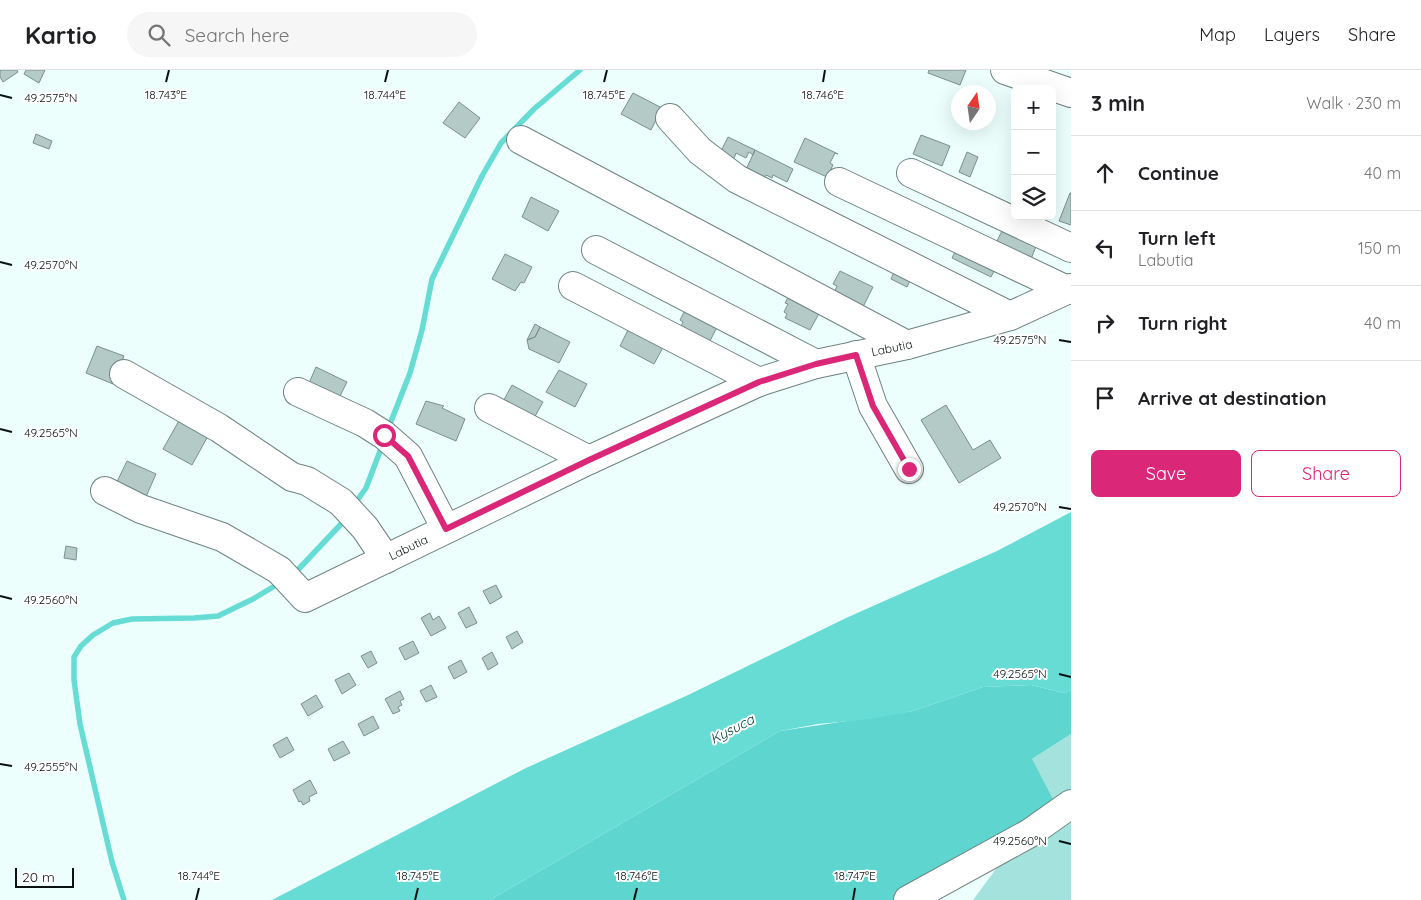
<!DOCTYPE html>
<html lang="en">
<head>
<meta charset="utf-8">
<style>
	:root { --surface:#fff; --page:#f6f6f6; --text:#202124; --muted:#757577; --line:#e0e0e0; --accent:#db2777 }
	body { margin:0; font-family:Quicksand,sans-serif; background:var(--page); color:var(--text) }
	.controls { position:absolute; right:15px; top:15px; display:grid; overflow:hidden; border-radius:8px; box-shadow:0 5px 20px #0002 }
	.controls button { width:45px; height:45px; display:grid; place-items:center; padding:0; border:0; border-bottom:1px solid var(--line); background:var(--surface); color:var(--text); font:25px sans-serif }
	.compass { position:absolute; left:951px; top:15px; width:45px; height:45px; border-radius:50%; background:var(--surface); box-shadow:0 5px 20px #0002; rotate:13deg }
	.scale { position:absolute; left:15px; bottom:12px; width:59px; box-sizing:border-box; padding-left:5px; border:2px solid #091211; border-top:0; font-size:14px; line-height:18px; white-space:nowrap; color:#091211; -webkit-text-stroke:4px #fff; paint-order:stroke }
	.stop { position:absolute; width:15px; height:15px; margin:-11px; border:4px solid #db2777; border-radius:50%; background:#fff }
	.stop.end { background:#db2777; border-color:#fff; box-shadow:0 1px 5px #0008 }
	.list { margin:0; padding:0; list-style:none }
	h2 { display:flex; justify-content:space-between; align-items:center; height:65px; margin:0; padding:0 20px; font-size:21px }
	h2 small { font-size:16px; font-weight:400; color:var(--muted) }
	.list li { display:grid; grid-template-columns:32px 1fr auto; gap:15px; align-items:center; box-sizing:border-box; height:75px; padding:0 20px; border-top:1px solid var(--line) }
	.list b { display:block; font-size:19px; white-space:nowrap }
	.list p { margin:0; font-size:16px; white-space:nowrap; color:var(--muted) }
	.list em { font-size:16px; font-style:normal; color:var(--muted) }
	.actions { display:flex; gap:10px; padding:15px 20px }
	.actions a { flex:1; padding:11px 0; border:1px solid var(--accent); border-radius:8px; text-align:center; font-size:18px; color:var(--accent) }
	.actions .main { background:var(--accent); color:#fff }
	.icon { flex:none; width:28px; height:28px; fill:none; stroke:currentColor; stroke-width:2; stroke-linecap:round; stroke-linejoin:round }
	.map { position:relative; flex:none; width:1071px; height:830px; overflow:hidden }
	header { display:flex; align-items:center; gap:30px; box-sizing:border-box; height:70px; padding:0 25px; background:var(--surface); border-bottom:1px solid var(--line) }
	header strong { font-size:24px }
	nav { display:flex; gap:28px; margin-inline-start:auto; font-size:18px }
	.search { width:350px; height:45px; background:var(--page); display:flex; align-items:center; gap:12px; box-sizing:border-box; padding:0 18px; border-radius:28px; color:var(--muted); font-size:19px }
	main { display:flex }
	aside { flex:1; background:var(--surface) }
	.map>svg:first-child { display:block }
	.green { fill:#a3e2dd }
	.forest { fill:#5ed5ce }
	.water { fill:#66dcd5 }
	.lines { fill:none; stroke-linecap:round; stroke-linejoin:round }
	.stream { stroke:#66dcd5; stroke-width:5.5 }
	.building { fill:#b3cac7; stroke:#7a908e }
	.minor-casing { stroke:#6d8381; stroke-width:30 }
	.minor { stroke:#fff; stroke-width:28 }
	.route { stroke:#db2777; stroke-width:6 }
	.ticks { fill:none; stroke:#091211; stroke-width:2 }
	.labels { text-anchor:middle; stroke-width:4; stroke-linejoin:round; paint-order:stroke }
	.street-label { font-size:12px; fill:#091211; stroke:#fff }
	.water-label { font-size:14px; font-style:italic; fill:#08413e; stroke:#fff }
	.ticks-label { font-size:12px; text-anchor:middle; fill:#091211; stroke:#fff; stroke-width:4; stroke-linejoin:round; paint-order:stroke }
</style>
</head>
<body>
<header>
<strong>Kartio</strong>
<div class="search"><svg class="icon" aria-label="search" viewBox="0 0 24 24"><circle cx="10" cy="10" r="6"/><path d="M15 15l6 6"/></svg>Search here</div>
<nav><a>Map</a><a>Layers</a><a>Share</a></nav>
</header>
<main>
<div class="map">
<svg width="1071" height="830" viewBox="0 0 1071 830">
	<rect width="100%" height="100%" fill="#ecfffd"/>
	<path class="green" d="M 1071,664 L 1071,830 L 973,830 L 1013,776 L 1032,689 Z"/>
	<path class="forest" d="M 1031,615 L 1064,623 L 1071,620 L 1071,664 L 1032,689 L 1057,737 L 895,830 L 490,830 L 780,661 L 913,641 L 983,617 Z"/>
	<path class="water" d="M 1071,442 L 1071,620 L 1064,623 L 1031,615 L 983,617 L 913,641 L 871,649 L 818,654 L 780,661 L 490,830 L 272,830 L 526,698 L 686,626 L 846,548 L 997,481 Z"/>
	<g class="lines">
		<path class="stream" d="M 388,359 L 410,303 L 422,260 L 432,209 L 482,106 L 501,73 L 534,39 L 580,0
			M 354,435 L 366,418 L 382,376
			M 294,504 L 342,453
			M 124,830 L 112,792 L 80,654 L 74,610 L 74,587 L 81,576 L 93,565 L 113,553 L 132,549 L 194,548 L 218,546 L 253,529 L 273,517"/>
	</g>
	<path class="building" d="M 0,0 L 17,0 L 18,2 L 3,12 L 0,7 Z
		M 26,0 L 45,0 L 39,13 L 24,4 Z
		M 929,0 L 966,0 L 960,15 L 928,3 Z
		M 633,23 L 662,38 L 651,60 L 621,44 Z
		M 459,32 L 480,48 L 465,68 L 443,53 Z
		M 36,64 L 52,71 L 49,79 L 33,73 Z
		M 921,65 L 950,76 L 942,96 L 913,84 Z
		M 728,67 L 755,80 L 753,85 L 749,82 L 746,88 L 736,83 L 733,91 L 719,85 Z
		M 805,68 L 838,84 L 835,83 L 830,93 L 833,95 L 827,107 L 794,92 Z
		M 755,80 L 793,99 L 787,112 L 773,105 L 772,108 L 766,105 L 762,112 L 744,104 Z
		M 967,82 L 978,87 L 970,107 L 959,102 Z
		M 1070,123 L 1071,123 L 1071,155 L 1059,151 Z
		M 531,127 L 559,141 L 548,161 L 522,147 Z
		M 1005,155 L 1039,169 L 1029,194 L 1002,183 L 1005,175 L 997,171 Z
		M 958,175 L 997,195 L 991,207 L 952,188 Z
		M 505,184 L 532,197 L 524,213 L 521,212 L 515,221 L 492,209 Z
		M 897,195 L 914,203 L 907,217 L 891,209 Z
		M 840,201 L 873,217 L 862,239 L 833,225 L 837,216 L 833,214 Z
		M 791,222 L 822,238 L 810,260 L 785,248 L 787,244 L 784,242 L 788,234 L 785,233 Z
		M 687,236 L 719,253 L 708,275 L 683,262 L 685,257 L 681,256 L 683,252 L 680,250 Z
		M 632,252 L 667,270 L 654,294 L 620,276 Z
		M 535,254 L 540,257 L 535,267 L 527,270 Z
		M 540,257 L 570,272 L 559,293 L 529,279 L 527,270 L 535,267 Z
		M 97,276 L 124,286 L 113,314 L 86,303 Z
		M 316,297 L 347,312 L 336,334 L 306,320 Z
		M 559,300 L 587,314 L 575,337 L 546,322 Z
		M 512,315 L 543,332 L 530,355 L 499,339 Z
		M 426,331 L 444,336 L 442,338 L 465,349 L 456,371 L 416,354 Z
		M 946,335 L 973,380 L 990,370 L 1001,388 L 959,413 L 921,350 Z
		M 180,349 L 208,366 L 192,395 L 163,379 Z
		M 127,391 L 156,404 L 145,429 L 115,416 Z
		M 66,476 L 77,478 L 76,490 L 64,488 Z
		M 496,515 L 502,527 L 490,534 L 483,521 Z
		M 469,537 L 477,553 L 466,558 L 458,543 Z
		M 430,543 L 433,550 L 439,546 L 446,558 L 431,566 L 421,548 Z
		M 517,561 L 523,572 L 512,579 L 506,567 Z
		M 413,571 L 419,583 L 405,590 L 399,578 Z
		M 371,581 L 377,593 L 368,598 L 361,586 Z
		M 492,582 L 498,594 L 488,600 L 482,588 Z
		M 461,590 L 467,602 L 454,609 L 448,597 Z
		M 349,603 L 356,615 L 342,624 L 335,610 Z
		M 431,615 L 437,627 L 426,632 L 420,621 Z
		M 400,621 L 404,629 L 400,631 L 402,635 L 398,637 L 400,641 L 393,644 L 385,629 Z
		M 316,625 L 323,637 L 308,646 L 301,634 Z
		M 373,646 L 379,658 L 364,666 L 358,654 Z
		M 287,667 L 294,680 L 280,688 L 273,675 Z
		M 343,671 L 350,683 L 334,691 L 328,679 Z
		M 310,710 L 317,723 L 309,727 L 310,731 L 303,735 L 301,731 L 299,732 L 293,720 Z"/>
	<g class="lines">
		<defs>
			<g id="minor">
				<path d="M 1005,0 L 1071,23"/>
				<path d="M 670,48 L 700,81 L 737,109 L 1010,246"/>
				<path d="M 521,70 L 907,275"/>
				<path d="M 911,103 L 1071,178"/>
				<path d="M 839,112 L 1067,220"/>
				<path d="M 596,180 L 816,294"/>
				<path d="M 573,216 L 759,312"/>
				<path d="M 856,285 L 873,336 L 909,399"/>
				<path d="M 124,304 L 219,358 L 292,407 L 307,411 L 341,432 L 365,458 L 386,489"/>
				<path d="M 298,322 L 365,353 L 384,365 L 408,386 L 446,459"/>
				<path d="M 489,338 L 589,390"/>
				<path id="s1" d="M 105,421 L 141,439 L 222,467 L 279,500 L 305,528 L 589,390 L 759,312 L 816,294 L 907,275 L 1010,246 L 1071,218"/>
				<path d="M 908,830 L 1030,763 L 1071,734"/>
			</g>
		</defs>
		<use href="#minor" class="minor-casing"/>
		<use href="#minor" class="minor"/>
	</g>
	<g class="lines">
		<path class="route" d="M 384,365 L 408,386 L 446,459 L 589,390 L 759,312 L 816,294 L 856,285 L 873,336 L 909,399"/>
	</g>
	<path class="ticks" d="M 166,12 L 169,0M 385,12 L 388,0M 604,12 L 607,0M 823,12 L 825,0M 0,25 L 12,28M 0,192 L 12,195M 1059,270 L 1071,272M 0,359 L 12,362M 1059,437 L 1071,439M 0,526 L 12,529M 1059,604 L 1071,607M 0,694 L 12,696M 1059,771 L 1071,774M 196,830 L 199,818M 415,830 L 418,818M 634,830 L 637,818M 853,830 L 855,818"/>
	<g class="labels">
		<g class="street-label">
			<text dy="4" stroke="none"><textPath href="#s1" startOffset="870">Labutia</textPath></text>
			<text dy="4" stroke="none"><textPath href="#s1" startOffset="345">Labutia</textPath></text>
		</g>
		<g class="water-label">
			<text transform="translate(732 659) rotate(-27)" y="5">Kysuca</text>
		</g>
	</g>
	<g class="ticks-label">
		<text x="385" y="29">18.744°E</text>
		<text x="604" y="29">18.745°E</text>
		<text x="823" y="29">18.746°E</text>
		<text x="166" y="29">18.743°E</text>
		<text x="51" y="32">49.2575°N</text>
		<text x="51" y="199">49.2570°N</text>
		<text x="1020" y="274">49.2575°N</text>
		<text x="51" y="367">49.2565°N</text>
		<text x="1020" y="441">49.2570°N</text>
		<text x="51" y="534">49.2560°N</text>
		<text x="1020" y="608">49.2565°N</text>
		<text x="51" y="701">49.2555°N</text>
		<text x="1020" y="775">49.2560°N</text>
		<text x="199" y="810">18.744°E</text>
		<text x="418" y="810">18.745°E</text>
		<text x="637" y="810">18.746°E</text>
		<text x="855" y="810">18.747°E</text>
	</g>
</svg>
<div class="controls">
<button>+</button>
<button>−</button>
<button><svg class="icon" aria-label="layers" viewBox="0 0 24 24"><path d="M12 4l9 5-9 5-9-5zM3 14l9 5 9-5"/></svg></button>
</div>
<svg class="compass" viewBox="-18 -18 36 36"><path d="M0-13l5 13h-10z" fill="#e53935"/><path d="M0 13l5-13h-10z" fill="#757577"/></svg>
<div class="scale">20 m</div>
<div class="stop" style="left:384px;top:365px"></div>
<div class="stop end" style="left:909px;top:399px"></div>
</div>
<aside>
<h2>3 min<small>Walk · 230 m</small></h2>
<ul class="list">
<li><svg class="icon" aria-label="ahead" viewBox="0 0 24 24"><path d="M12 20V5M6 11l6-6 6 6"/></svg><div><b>Continue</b></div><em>40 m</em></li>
<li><svg class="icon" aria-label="left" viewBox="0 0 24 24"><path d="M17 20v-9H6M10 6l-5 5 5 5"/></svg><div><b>Turn left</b><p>Labutia</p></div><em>150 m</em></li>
<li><svg class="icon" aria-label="right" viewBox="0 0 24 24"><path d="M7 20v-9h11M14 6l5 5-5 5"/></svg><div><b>Turn right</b></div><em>40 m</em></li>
<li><svg class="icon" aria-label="arrive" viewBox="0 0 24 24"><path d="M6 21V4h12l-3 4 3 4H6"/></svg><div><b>Arrive at destination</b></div></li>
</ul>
<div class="actions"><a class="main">Save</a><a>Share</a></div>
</aside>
</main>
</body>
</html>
